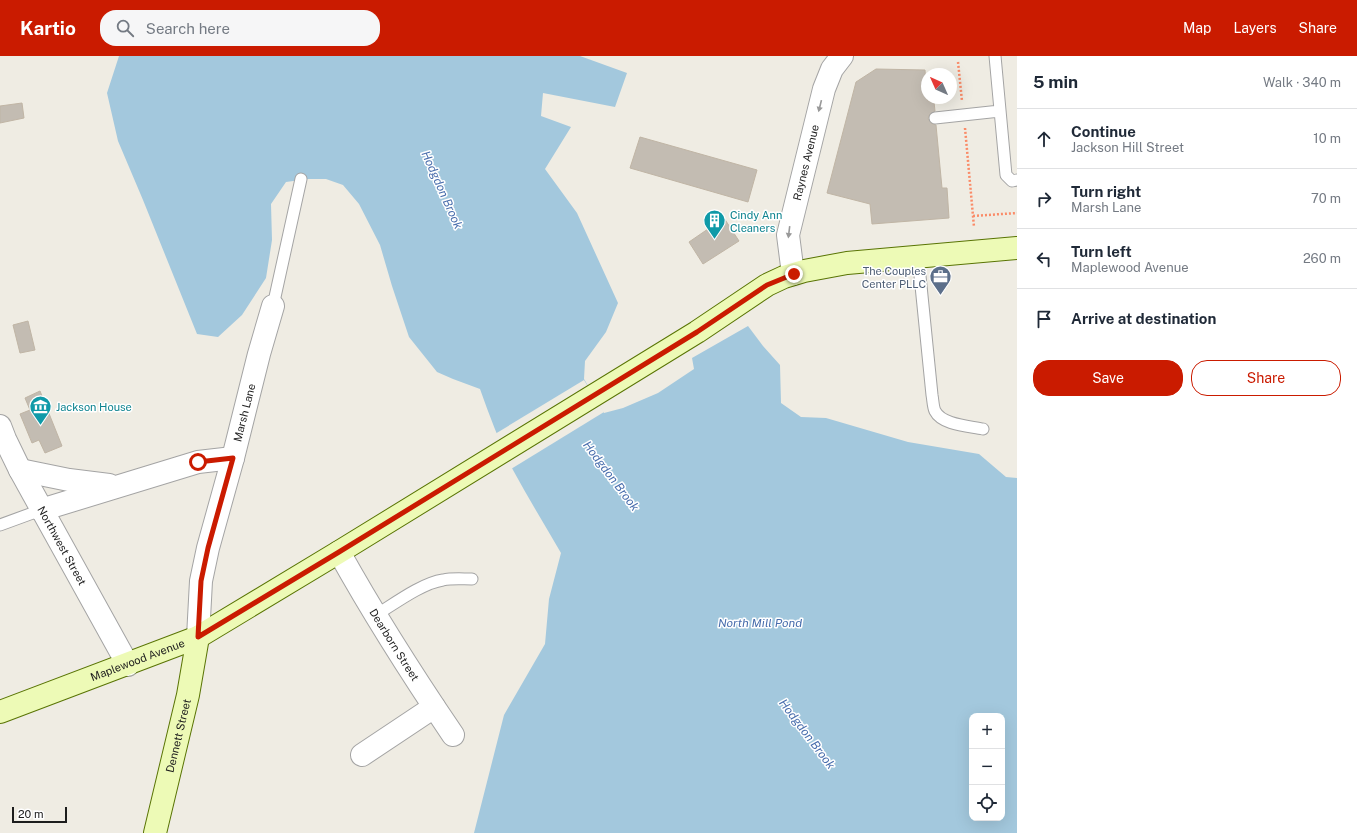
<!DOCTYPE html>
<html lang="en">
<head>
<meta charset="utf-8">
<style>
	:root { --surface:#fff; --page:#f6f6f7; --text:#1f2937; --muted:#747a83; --line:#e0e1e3; --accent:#ca1b00 }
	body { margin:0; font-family:"Public Sans",sans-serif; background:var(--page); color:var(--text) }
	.controls { position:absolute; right:12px; bottom:12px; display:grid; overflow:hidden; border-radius:8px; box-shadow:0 4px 16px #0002 }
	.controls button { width:36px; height:36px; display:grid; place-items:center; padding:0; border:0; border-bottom:1px solid var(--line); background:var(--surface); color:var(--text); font:20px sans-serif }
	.compass { position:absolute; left:921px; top:12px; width:36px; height:36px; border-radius:50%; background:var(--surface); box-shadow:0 4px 16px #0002; rotate:315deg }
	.scale { position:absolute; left:12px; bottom:10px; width:55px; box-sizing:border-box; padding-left:4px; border:2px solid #1d1d1d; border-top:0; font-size:11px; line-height:14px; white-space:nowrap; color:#1d1d1d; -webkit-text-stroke:3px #fff; paint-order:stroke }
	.stop { position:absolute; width:12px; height:12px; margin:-9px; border:3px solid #ca1b00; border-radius:50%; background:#fff }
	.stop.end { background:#ca1b00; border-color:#fff; box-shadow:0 1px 4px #0008 }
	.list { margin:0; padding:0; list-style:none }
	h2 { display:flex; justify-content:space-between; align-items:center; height:52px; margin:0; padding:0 16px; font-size:17px }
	h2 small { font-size:13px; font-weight:400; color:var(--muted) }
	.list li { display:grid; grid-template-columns:26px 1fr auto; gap:12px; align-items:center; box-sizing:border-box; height:60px; padding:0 16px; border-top:1px solid var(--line) }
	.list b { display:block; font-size:15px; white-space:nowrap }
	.list p { margin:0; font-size:13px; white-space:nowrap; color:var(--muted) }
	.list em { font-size:13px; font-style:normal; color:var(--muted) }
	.actions { display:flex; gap:8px; padding:12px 16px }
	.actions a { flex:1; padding:9px 0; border:1px solid var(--accent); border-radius:16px; text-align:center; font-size:14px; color:var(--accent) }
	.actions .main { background:var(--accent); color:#fff }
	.icon { flex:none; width:22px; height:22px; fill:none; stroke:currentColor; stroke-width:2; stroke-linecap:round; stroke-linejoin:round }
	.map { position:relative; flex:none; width:1017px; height:777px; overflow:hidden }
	header { display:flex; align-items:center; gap:24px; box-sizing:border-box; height:56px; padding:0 20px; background:var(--accent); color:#fff }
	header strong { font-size:19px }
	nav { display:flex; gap:22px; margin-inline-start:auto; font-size:14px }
	.search { width:280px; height:36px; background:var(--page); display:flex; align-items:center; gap:10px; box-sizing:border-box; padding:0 14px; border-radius:16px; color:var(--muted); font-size:15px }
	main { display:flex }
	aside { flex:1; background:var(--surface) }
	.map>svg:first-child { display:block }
	.water { fill:#a3c8dd; fill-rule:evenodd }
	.pier { fill:#efece3 }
	.building { fill:#c3bcb2; stroke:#c0b5a5 }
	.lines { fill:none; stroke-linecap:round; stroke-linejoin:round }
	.lane-casing { stroke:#a4a4a4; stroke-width:13 }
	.street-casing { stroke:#a4a4a4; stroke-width:24 }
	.secondary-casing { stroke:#597404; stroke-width:24 }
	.path { stroke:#fa8b68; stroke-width:2.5; stroke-dasharray:2 2; stroke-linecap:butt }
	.lane { stroke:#fff; stroke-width:11 }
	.street { stroke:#fff; stroke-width:22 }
	.secondary { stroke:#edfab6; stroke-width:22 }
	.oneway { fill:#999 }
	.route { stroke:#ca1b00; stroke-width:5 }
	.labels { text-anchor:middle; stroke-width:3; stroke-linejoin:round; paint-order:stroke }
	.street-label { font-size:11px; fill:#1d1d1d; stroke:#fff }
	.culture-label { font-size:11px; fill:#0d838f; stroke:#fff; text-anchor:start }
	.service-label { font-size:11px; fill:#4e5e75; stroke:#fff; text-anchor:end }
	.water-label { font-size:12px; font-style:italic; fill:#496ead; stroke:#fff }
</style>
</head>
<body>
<header>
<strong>Kartio</strong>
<div class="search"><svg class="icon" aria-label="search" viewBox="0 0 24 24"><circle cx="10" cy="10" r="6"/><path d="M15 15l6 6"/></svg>Search here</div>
<nav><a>Map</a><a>Layers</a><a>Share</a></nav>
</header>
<main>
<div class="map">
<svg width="1017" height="777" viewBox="0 0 1017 777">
	<rect width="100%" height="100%" fill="#efece3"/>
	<path class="water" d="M 119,0 L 580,0 L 627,17 L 615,51 L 543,37 L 541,60 L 571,71 L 545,113 L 577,157 L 618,247 L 606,276 L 585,305 L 584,323 L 604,357 L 623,352 L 658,337 L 694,313 L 692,302 L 748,270 L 763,290 L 780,309 L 781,347 L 801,361 L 826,362 L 908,386 L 979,398 L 1006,421 L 1017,422 L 1017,777 L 474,777 L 504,659 L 545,588 L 549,543 L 561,497 C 545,469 528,442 513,414 C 500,388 490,361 480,333 L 453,323 L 437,316 L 409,281 L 392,230 L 380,189 L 359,148 L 343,129 L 326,123 L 308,123 L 286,126 L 271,148 L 272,184 L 266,222 L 242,259 L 218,281 L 197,278 L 143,144 L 118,85 L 107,37 ZM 972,660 L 1002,660 L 1002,762 L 972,762 Z"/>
	<path class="pier" d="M 584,324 L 604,356 L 511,413 L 495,378 Z"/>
	<path class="building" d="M 876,13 L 925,14 L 927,42 L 928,45 L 934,46 L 935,55 L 929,59 L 928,63 L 932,68 L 936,69 L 942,132 L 947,132 L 949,162 L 872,168 L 870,148 L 827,137 L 856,26 Z
		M 22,47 L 24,62 L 0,67 L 0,50 Z
		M 640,81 L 757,114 L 748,146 L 630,112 Z
		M 724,162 L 739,185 L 703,208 L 689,186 Z
		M 28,265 L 35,294 L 20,297 L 13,269 Z
		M 40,335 L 62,390 L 45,397 L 39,384 L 32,387 L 20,358 L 30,354 L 25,342 Z"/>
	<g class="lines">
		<defs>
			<path id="lane" d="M 995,0 L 1006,119 L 1012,125 L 1017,124
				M 935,62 L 1000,55
				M 918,200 L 932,339 C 933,344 933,351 935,355 C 942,369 969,370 983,373
				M 273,250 L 301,123
				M 0,469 L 41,454
				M 376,559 C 394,548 422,527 443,524 C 452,522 462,523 472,523"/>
			<g id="street">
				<path id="s1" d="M 793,218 L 788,179 L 824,33 L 832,13 L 842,0"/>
				<path id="s2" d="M 0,370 L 5,383 L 20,414 L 128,609"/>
				<path d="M 20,414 L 69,424 L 109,429"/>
				<path d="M 41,454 L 198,406 L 233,402"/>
				<path id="s3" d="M 339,496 C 374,559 413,620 453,679"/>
				<path id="s4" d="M 198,581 L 201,525 L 208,492 L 233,402 L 259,298 L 273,250"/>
				<path d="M 362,699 L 434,651"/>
			</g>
			<g id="secondary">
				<path id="s5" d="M 0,656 L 198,581 L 339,496 L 697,276 L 767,229 L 784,221 L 804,215 L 847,207 L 1017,192"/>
				<path id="s6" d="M 155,777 L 188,639 L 198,581"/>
			</g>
		</defs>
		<use href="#lane" class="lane-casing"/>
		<use href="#street" class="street-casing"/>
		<use href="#secondary" class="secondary-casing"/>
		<path class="path" d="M 958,6 L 962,45
			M 965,72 L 974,171
			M 973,160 L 1017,157"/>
		<use href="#lane" class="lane"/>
		<use href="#street" class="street"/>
		<use href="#secondary" class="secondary"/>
	</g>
	<defs><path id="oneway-solid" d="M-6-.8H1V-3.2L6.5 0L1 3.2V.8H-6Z"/></defs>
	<g class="oneway">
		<use href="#oneway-solid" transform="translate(820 50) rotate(104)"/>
		<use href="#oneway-solid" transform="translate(789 176) rotate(97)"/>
	</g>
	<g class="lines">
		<path class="route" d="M 198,406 L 233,402 L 208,492 L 201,525 L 198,581 L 339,496 L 697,276 L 767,229 L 794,218"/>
	</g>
	<defs>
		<symbol id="building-pin" viewBox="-11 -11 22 30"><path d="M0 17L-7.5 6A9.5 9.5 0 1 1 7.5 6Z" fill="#0f9aa8" stroke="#fff"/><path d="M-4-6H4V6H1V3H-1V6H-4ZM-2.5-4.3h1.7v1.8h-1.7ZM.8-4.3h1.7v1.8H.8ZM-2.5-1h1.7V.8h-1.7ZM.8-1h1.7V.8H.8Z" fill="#fff"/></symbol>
		<symbol id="office-pin" viewBox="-11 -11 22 30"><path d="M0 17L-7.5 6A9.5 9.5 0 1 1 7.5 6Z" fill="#5c6f8a" stroke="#fff"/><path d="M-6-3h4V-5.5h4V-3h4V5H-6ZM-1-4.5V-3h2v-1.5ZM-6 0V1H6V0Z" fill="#fff"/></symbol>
		<symbol id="museum-pin" viewBox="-11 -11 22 30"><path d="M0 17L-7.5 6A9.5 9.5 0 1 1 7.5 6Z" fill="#0f9aa8" stroke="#fff"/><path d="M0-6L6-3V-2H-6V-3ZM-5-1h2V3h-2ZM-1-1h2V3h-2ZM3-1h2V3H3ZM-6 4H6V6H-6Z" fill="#fff"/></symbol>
	</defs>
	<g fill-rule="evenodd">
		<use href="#building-pin" x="702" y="152" width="25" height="34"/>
		<use href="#office-pin" x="928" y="208" width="25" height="34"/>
		<use href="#museum-pin" x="28" y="338" width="25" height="34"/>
	</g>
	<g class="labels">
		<g class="street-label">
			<text dy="4" stroke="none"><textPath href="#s1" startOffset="114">Raynes Avenue</textPath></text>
			<text dy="4" stroke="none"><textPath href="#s4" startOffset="230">Marsh Lane</textPath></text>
			<text dy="4" stroke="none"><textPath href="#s2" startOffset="135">Northwest Street</textPath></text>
			<text dy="4" stroke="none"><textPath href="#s3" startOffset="108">Dearborn Street</textPath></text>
			<text dy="4" stroke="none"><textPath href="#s5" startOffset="147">Maplewood Avenue</textPath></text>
			<text dy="4" stroke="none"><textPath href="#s6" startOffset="100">Dennett Street</textPath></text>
		</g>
		<g class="culture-label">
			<text x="730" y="163">Cindy Ann<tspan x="730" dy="13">Cleaners</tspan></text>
			<text x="56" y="355">Jackson House</text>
		</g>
		<g class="service-label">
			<text x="926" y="219">The Couples<tspan x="926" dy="13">Center PLLC</tspan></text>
		</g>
		<g class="water-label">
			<text transform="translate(442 134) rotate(66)" y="4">Hodgdon Brook</text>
			<text transform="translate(611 420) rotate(53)" y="4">Hodgdon Brook</text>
			<text x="760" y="571">North Mill Pond</text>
			<text transform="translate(807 678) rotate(53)" y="4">Hodgdon Brook</text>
		</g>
	</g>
</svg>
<div class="controls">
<button>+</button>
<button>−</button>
<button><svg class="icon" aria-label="locate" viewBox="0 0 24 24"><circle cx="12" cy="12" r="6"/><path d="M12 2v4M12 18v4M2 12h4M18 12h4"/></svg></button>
</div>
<svg class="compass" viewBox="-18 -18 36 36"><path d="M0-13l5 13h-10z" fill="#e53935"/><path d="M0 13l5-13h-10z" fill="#747a83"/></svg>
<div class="scale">20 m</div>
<div class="stop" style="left:198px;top:406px"></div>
<div class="stop end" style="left:794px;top:218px"></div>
</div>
<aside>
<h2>5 min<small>Walk · 340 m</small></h2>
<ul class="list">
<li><svg class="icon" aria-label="ahead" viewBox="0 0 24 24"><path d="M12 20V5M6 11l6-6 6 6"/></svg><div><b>Continue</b><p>Jackson Hill Street</p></div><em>10 m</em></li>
<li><svg class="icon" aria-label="right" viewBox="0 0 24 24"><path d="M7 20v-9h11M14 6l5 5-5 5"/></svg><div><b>Turn right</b><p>Marsh Lane</p></div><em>70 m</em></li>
<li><svg class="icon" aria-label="left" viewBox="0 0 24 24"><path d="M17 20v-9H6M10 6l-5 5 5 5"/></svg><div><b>Turn left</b><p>Maplewood Avenue</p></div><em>260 m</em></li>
<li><svg class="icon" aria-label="arrive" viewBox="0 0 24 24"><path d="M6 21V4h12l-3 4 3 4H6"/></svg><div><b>Arrive at destination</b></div></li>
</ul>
<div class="actions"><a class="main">Save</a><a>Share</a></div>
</aside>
</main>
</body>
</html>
